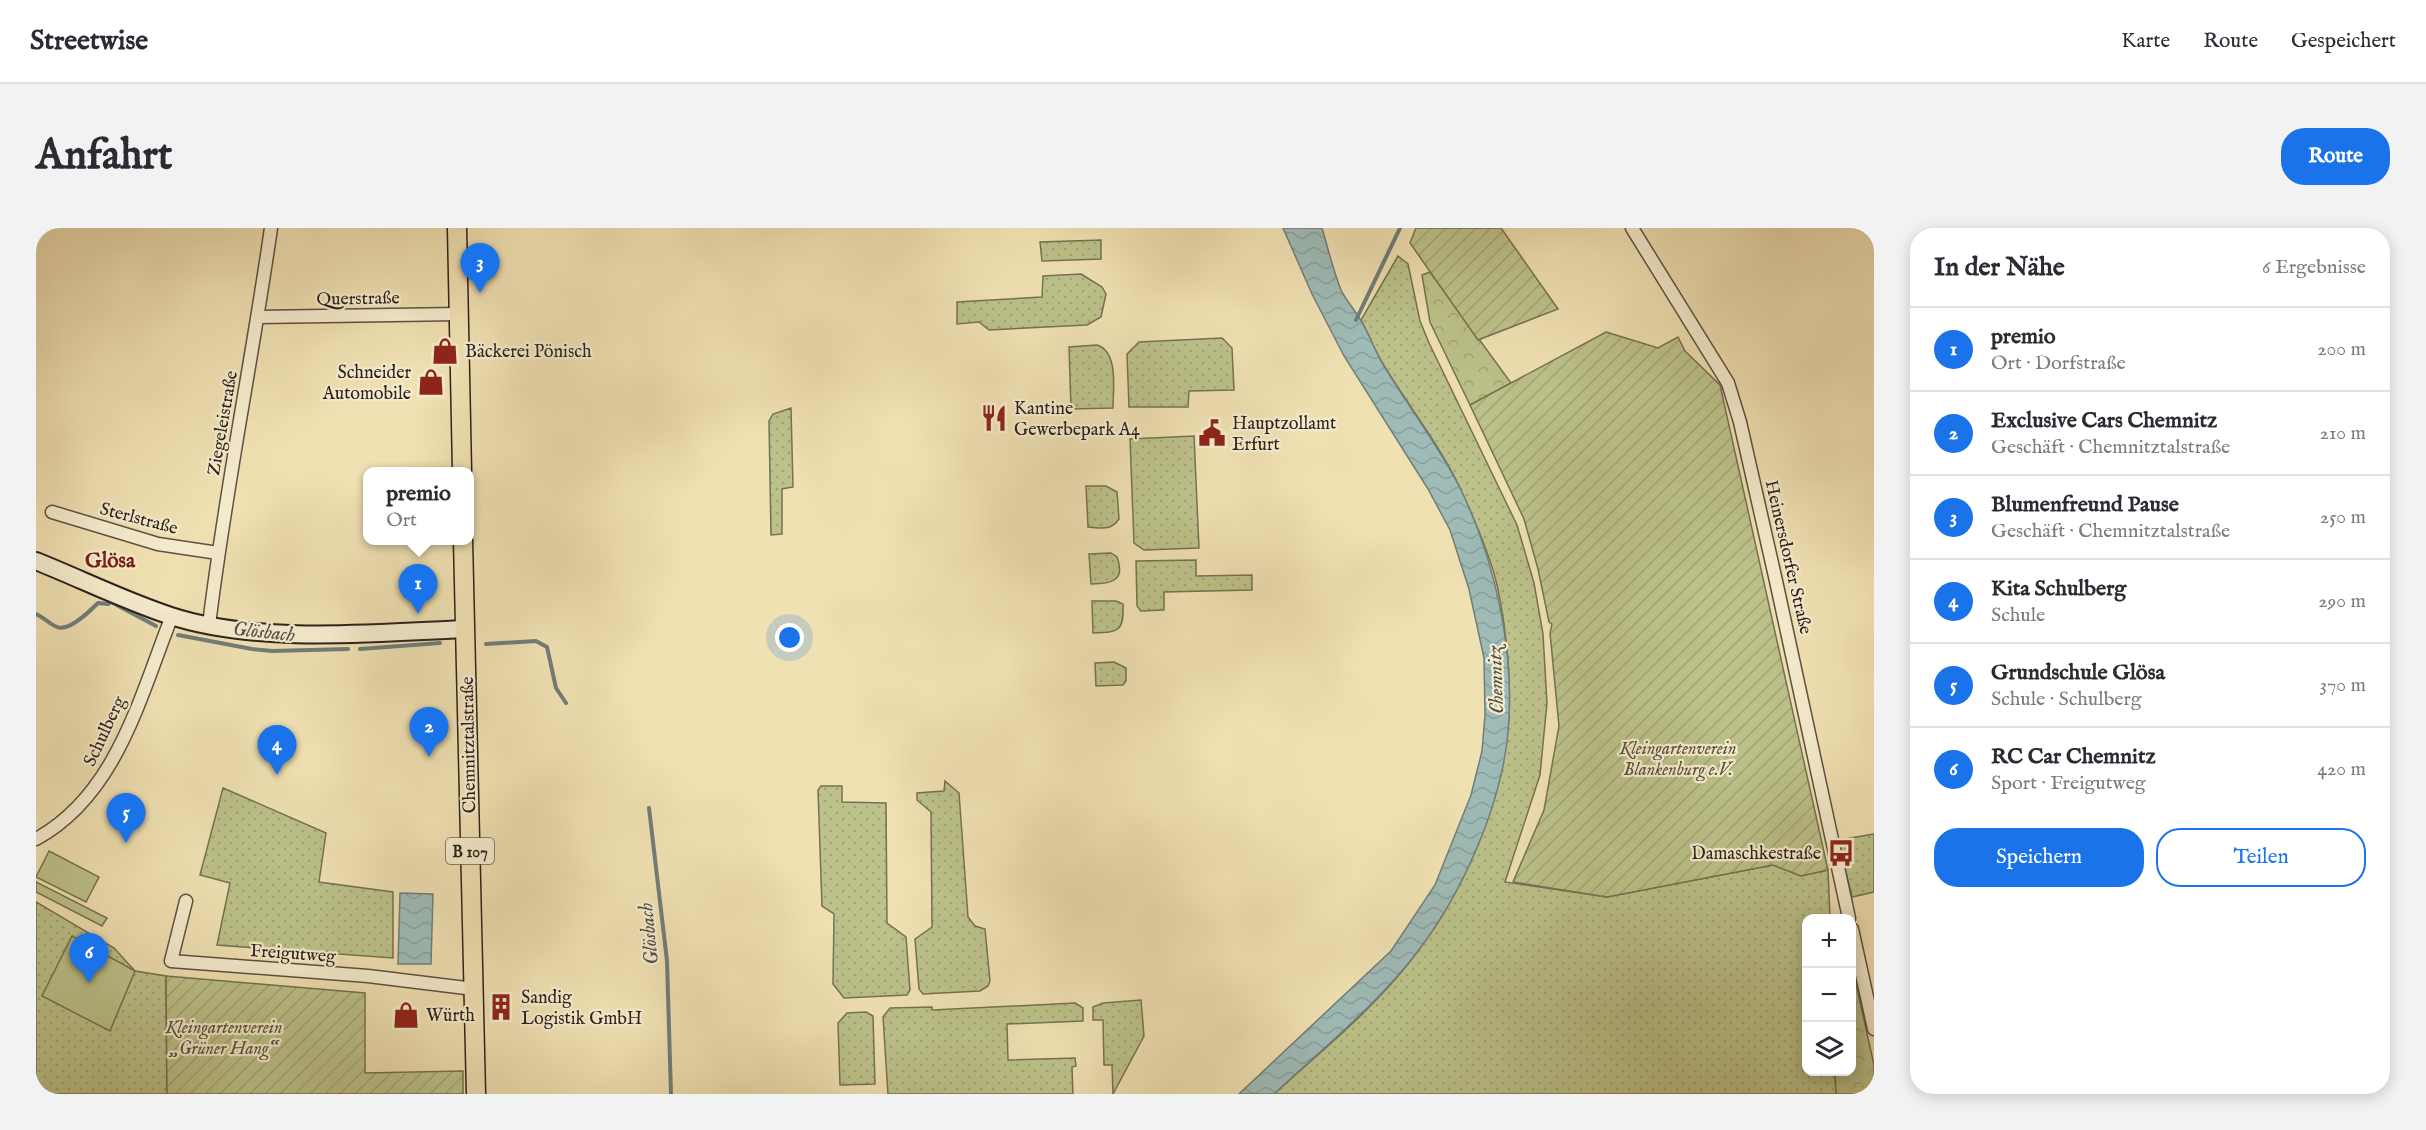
<!DOCTYPE html>
<html lang="de">
<head>
<meta charset="utf-8">
<style>
	:root { --surface:#fff; --page:#f2f2f3; --text:#2b2b33; --muted:#7c7c81; --line:#e1e1e2; --accent:#1a73e8 }
	body { margin:0; font-family:"IM FELL English",serif; background:var(--page); color:var(--text) }
	.controls { position:absolute; right:18px; bottom:18px; display:grid; overflow:hidden; border-radius:12px; box-shadow:0 3px 15px #0003 }
	.controls button { width:54px; height:54px; display:grid; place-items:center; padding:0; border:0; border-bottom:2px solid var(--line); background:var(--surface); color:var(--text); font:30px sans-serif }
	.you { position:absolute; left:754px; top:410px; width:21px; height:21px; margin:-15px; border:4px solid #fff; border-radius:50%; background:#1a73e8; box-shadow:0 0 0 9px #1a73e833 }
	.badge { display:grid; place-items:center; width:39px; height:39px; border-radius:50%; background:var(--accent); color:#fff; font-size:20px; font-weight:700 }
	.pin { position:absolute; translate:-50% -50px; filter:drop-shadow(0 2px 3px #0008) }
	.pin::after { content:''; position:absolute; top:32px; width:21px; height:18px; background:inherit; clip-path:polygon(0 0,100% 0,50% 100%) }
	.popup { position:absolute; left:327px; top:239px; width:111px; height:78px; box-sizing:border-box; display:grid; place-content:center; border-radius:12px; background:var(--surface); filter:drop-shadow(0 2px 4px #0005); font-size:20px; white-space:nowrap; color:var(--muted) }
	.popup b { font-size:22px; color:var(--text) }
	.popup::after { content:''; position:absolute; left:50%; top:100%; margin-left:-12px; border:12px solid transparent; border-top-color:var(--surface) }
	.list { margin:0; padding:0; list-style:none }
	h2 { display:flex; justify-content:space-between; align-items:center; height:78px; margin:0; padding:0 24px; font-size:26px }
	h2 small { font-size:20px; font-weight:400; color:var(--muted) }
	.list li { display:grid; grid-template-columns:39px 1fr auto; gap:18px; align-items:center; box-sizing:border-box; height:84px; padding:0 24px; border-top:2px solid var(--line) }
	.list b { display:block; font-size:22px; white-space:nowrap }
	.list p { margin:0; font-size:20px; white-space:nowrap; color:var(--muted) }
	.list em { font-size:20px; font-style:normal; color:var(--muted) }
	.actions { display:flex; gap:12px; padding:18px 24px }
	.actions a { flex:1; padding:14px 0; border:2px solid var(--accent); border-radius:24px; text-align:center; font-size:21px; color:var(--accent) }
	.actions .main { background:var(--accent); color:#fff }
	.icon { flex:none; width:33px; height:33px; fill:none; stroke:currentColor; stroke-width:2; stroke-linecap:round; stroke-linejoin:round }
	.map { position:relative; flex:none; width:1838px; height:866px; overflow:hidden; border-radius:24px }
	header { display:flex; align-items:center; gap:36px; box-sizing:border-box; height:84px; padding:0 30px; background:var(--surface); border-bottom:2px solid var(--line) }
	header strong { font-size:28px }
	nav { display:flex; gap:33px; margin-inline-start:auto; font-size:21px }
	.intro { display:flex; align-items:center; justify-content:space-between; box-sizing:border-box; height:144px; padding:0 36px }
	h1 { margin:0; font-size:42px }
	.button { padding:15px 27px; border-radius:24px; background:var(--accent); color:#fff; font-size:21px; font-weight:700 }
	main { display:flex; gap:36px; padding:0 36px }
	aside { flex:1; background:var(--surface); border-radius:24px; box-shadow:0 3px 15px #0003 }
	.map>svg:first-child { display:block }
	.grass { fill:url(#grass-dots); stroke:#757253; stroke-width:1.5 }
	.forest { fill:url(#forest-crowns); stroke:#757253; stroke-width:1.5 }
	.garden { fill:url(#garden-furrows); stroke:#757253; stroke-width:1.5 }
	.pitch { fill:#bcc28a; stroke:#757253; stroke-width:1.5 }
	.water { fill:url(#water-waves); stroke:#717d79; stroke-width:1.5 }
	.lines { fill:none; stroke-linecap:round; stroke-linejoin:round }
	.stream { stroke:#717d79; stroke-width:4 }
	.street-casing { stroke:#5e5142; stroke-width:15 }
	.secondary-casing { stroke:#2e211c; stroke-width:20 }
	.primary-casing { stroke:#2e211c; stroke-width:21 }
	.street { stroke:#f5ecce; stroke-width:12 }
	.secondary { stroke:#f5ecce; stroke-width:16 }
	.primary { stroke:#f0e1b3; stroke-width:18 }
	.labels { text-anchor:middle; stroke-width:4.5; stroke-linejoin:round; paint-order:stroke }
	.shield { fill:#f5ecce; stroke:#6a5e51; stroke-width:1.5 }
	.shield-label { font-size:16px; font-weight:bold; fill:#2e211c }
	.street-label { font-size:18px; fill:#2e211c; stroke:#f5ecce }
	.poi-label { font-size:18px; fill:#2e211c; stroke:#f5ecce; text-anchor:start }
	.park-label { font-size:18px; font-style:italic; fill:#59513d; stroke:#f5ecce }
	.water-label { font-size:20px; font-style:italic; fill:#504f4a; stroke:#f5ecce }
	.quarter-label { font-size:21px; font-weight:bold; fill:#7a1f14; stroke:#f5ecce }
</style>
</head>
<body>
<header>
<strong>Streetwise</strong>
<nav><a>Karte</a><a>Route</a><a>Gespeichert</a></nav>
</header>
<div class="intro"><h1>Anfahrt</h1><a class="button">Route</a></div>
<main>
<div class="map">
<svg width="1838" height="866" viewBox="0 0 1838 866">
	<defs>
		<pattern id="grass-dots" width="8" height="8" patternUnits="userSpaceOnUse" patternTransform="scale(1.5)"><rect width="8" height="8" fill="#bcc28a"/><path d="M2 2h.1M6 6h.1" fill="none" stroke="#a2a676" stroke-width="1.8" stroke-linecap="round"/></pattern>
		<pattern id="forest-crowns" width="20" height="18" patternUnits="userSpaceOnUse" patternTransform="scale(1.5)"><rect width="20" height="18" fill="#bcc28a"/><path d="M2 6a3 3 0 1 1 6 0M12 15a3 3 0 1 1 6 0" fill="none" stroke="#a2a676"/></pattern>
		<pattern id="garden-furrows" width="10" height="10" patternUnits="userSpaceOnUse" patternTransform="scale(1.5)"><rect width="10" height="10" fill="#bcc28a"/><path d="M-1 1l2-2M0 10L10 0M9 11l2-2" fill="none" stroke="#a2a676"/></pattern>
		<pattern id="water-waves" width="16" height="10" patternUnits="userSpaceOnUse" patternTransform="scale(1.5)"><rect width="16" height="10" fill="#9ebbb7"/><path d="M0 5q4-4 8 0t8 0" fill="none" stroke="#88a09d"/></pattern>
	</defs>
	<rect width="100%" height="100%" fill="#f0e1b3"/>
	<filter id="stains"><feTurbulence type="fractalNoise" baseFrequency=".00333" numOctaves="4"/><feColorMatrix values="0 0 0 0 .2 0 0 0 0 .09 0 0 0 0 .02 0 0 0 .5 -.17"/></filter>
	<radialGradient id="worn" r=".72"><stop offset=".6" stop-color="#630" stop-opacity="0"/><stop offset="1" stop-color="#630" stop-opacity=".3"/></radialGradient>
	<path class="grass" d="M 1065,12 L 1065,31 L 1006,33 L 1004,14 Z
		M 1362,28 L 1372,36 L 1384,93 L 1393,115 L 1481,297 L 1498,355 L 1507,406 L 1511,475 L 1504,547 L 1469,654 L 1571,669 L 1737,637 L 1765,648 L 1792,642 L 1794,690 L 1770,690 L 1770,844 L 1799,844 L 1800,866 L 1238,866 C 1284,824 1333,785 1372,736 C 1422,672 1457,596 1470,515 C 1478,470 1471,402 1461,357 C 1454,326 1437,289 1424,260 C 1403,216 1372,177 1347,136 C 1339,122 1332,106 1325,92 Z
		M 1045,46 L 1066,59 L 1070,66 L 1065,89 L 1051,97 L 953,102 L 943,94 L 921,96 L 921,74 L 1006,69 L 1007,48 Z
		M 1186,110 L 1196,120 L 1198,162 L 1153,163 L 1152,179 L 1093,179 L 1091,126 L 1103,114 Z
		M 1061,117 C 1083,124 1077,162 1077,180 L 1035,181 L 1033,119 Z
		M 755,180 L 757,259 L 746,261 L 746,306 L 735,307 L 733,193 L 737,186 Z
		M 1158,208 L 1163,320 L 1108,322 L 1098,315 L 1094,211 Z
		M 1050,258 L 1070,258 L 1081,264 L 1083,291 C 1075,303 1065,300 1052,299 Z
		M 1075,325 L 1081,329 C 1090,353 1075,356 1055,356 L 1053,326 Z
		M 1160,332 L 1160,348 L 1216,347 L 1216,362 L 1128,364 L 1128,382 L 1105,383 L 1101,378 L 1100,333 Z
		M 1056,373 L 1080,373 L 1087,376 C 1088,404 1083,404 1057,405 Z
		M 1078,434 L 1090,440 L 1090,453 L 1087,457 L 1060,458 L 1059,435 Z
		M 909,553 L 923,565 L 932,689 L 939,698 L 949,701 L 954,753 L 952,758 L 944,763 L 887,766 L 883,761 L 879,711 L 896,699 L 895,584 L 881,572 L 881,565 L 908,563 Z
		M 785,558 L 806,558 L 806,574 L 850,575 L 851,695 L 870,709 L 874,762 L 871,767 L 808,770 L 797,756 L 798,686 L 786,678 L 782,562 Z
		M 187,560 L 290,605 L 283,654 L 357,664 L 357,730 L 181,717 L 194,655 L 164,647 Z
		M 1838,606 L 1838,664 L 1816,669 L 1802,612 Z
		M 0,674 L 78,720 L 99,743 L 130,748 L 131,866 L 0,866 Z
		M 1105,772 L 1108,808 L 1077,866 L 1076,837 L 1068,837 L 1067,792 L 1057,792 L 1057,779 L 1067,775 Z
		M 1039,775 L 1047,780 L 1047,793 L 971,796 L 972,832 L 1039,830 L 1040,838 L 1036,839 L 1037,866 L 852,866 L 847,789 L 854,780 L 896,779 L 896,782 Z
		M 830,784 L 837,788 L 839,856 L 804,857 L 802,795 L 811,785 Z"/>
	<path class="forest" d="M 1394,44 L 1475,155 L 1434,177 L 1394,94 L 1386,47 Z
		M 1816,738 L 1838,837 L 1838,866 L 1800,866 L 1799,844 L 1816,844 Z"/>
	<path class="garden" d="M 1380,0 L 1465,0 L 1522,81 L 1442,112 L 1374,15 Z
		M 1570,104 L 1622,120 L 1642,109 L 1649,123 L 1684,157 L 1792,642 L 1765,648 L 1737,637 L 1571,669 L 1477,654 L 1508,582 L 1523,498 L 1514,405 L 1516,396 L 1513,394 L 1502,341 L 1488,291 L 1434,177 Z
		M 130,748 L 329,765 L 329,845 L 427,843 L 427,866 L 131,866 Z"/>
	<path class="pitch" d="M 13,623 L 63,649 L 50,674 L 0,649 Z
		M 0,654 L 71,690 L 66,698 L 0,664 Z
		M 36,708 L 99,743 L 74,803 L 6,768 Z"/>
	<path class="water" d="M 1247,0 L 1286,0 C 1292,20 1297,42 1305,62 C 1310,72 1318,81 1324,91 C 1333,105 1338,121 1346,135 C 1371,177 1401,215 1423,258 C 1460,332 1481,431 1471,514 C 1461,590 1420,679 1370,738 C 1331,785 1283,824 1238,866 L 1203,866 L 1355,723 L 1399,657 L 1435,567 L 1446,523 L 1449,487 L 1448,430 L 1433,361 L 1414,302 L 1392,261 L 1308,128 L 1276,66 Z
		M 364,665 L 397,666 L 395,736 L 362,736 Z"/>
	<g class="lines">
		<path class="stream" d="M 1320,92 L 1364,0
			M 0,386 C 8,389 13,396 21,399 C 33,404 54,383 62,375 L 72,376 L 75,374 L 120,398
			M 142,407 L 216,421 L 236,423 L 312,421
			M 450,416 L 500,413 L 511,419 L 520,460 L 530,475
			M 324,421 L 404,415
			M 613,580 L 631,733 L 635,866"/>
		<defs>
			<path id="street" d="M 1596,0 L 1692,155 L 1704,194 L 1740,353 L 1813,690
				M 222,89 L 423,86
				M 16,284 L 122,316 L 182,325
				M 173,397 C 189,264 216,133 235,0
				M 0,611 C 81,567 104,468 136,388
				M 150,673 L 135,733 L 332,748 L 438,761
				M 1816,701 L 1838,801"/>
			<path id="secondary" d="M 0,333 C 45,351 89,373 135,388 C 221,416 339,405 429,401"/>
			<path id="primary" d="M 421,0 L 426,243
				M 427,312 L 440,866"/>
		</defs>
		<use href="#street" class="street-casing"/>
		<use href="#secondary" class="secondary-casing"/>
		<use href="#primary" class="primary-casing"/>
		<use href="#street" class="street"/>
		<use href="#secondary" class="secondary"/>
		<use href="#primary" class="primary"/>
	</g>
	<defs>
		<symbol id="shop-bare" viewBox="-9 -9 18 18"><path d="M-5-2.5h2.3a2.7 3.5 0 0 1 5.4 0H5L5.5 6h-11ZM-1.5-2.5h3a1.5 2.3 0 0 0-3 0Z" fill="#8f2418" stroke="#f5ecce" stroke-width="2.5" paint-order="stroke"/></symbol>
		<symbol id="restaurant-bare" viewBox="-9 -9 18 18"><path d="M-5-6h1v4h1v-4h1v4h1v-4h1v5L-1.5 .5V6h-2V.5L-5-1ZM5-6V6H3V1.5H1.5Q1.5-4 5-6Z" fill="#8f2418" stroke="#f5ecce" stroke-width="2.5" paint-order="stroke"/></symbol>
		<symbol id="civic-bare" viewBox="-9 -9 18 18"><path d="M-.6-6.5H3V-4.5H.6V-3L4-1V1h2V6H-6V1h2V-1L-.6-3ZM-1.2 2.5V6h2.4V2.5Z" fill="#8f2418" stroke="#f5ecce" stroke-width="2.5" paint-order="stroke"/></symbol>
		<symbol id="bus-bare" viewBox="-9 -9 18 18"><path d="M-5-6H5V4H4V6H2V4H-2V6H-4V4H-5ZM-3.5-4V0h7V-4ZM-3.5 1.2v1.5H-2V1.2ZM2 1.2v1.5H3.5V1.2Z" fill="#8f2418" stroke="#f5ecce" stroke-width="2.5" paint-order="stroke"/></symbol>
		<symbol id="building-bare" viewBox="-9 -9 18 18"><path d="M-4-6H4V6H1V3H-1V6H-4ZM-2.5-4.3h1.7v1.8h-1.7ZM.8-4.3h1.7v1.8H.8ZM-2.5-1h1.7V.8h-1.7ZM.8-1h1.7V.8H.8Z" fill="#8f2418" stroke="#f5ecce" stroke-width="2.5" paint-order="stroke"/></symbol>
	</defs>
	<g fill-rule="evenodd">
		<use href="#shop-bare" x="390" y="104" width="38" height="38"/>
		<use href="#shop-bare" x="376" y="135" width="38" height="38"/>
		<use href="#restaurant-bare" x="939" y="171" width="38" height="38"/>
		<use href="#civic-bare" x="1157" y="186" width="38" height="38"/>
		<use href="#bus-bare" x="1786" y="606" width="38" height="38"/>
		<use href="#building-bare" x="446" y="760" width="38" height="38"/>
		<use href="#shop-bare" x="351" y="768" width="38" height="38"/>
	</g>
	<g class="labels">
		<rect class="shield" x="410" y="610" width="48" height="26" rx="4.5"/>
		<g class="shield-label">
			<text x="434" y="629">B 107</text>
		</g>
		<g class="street-label">
			<text transform="translate(322 70) rotate(-1)" y="6">Querstraße</text>
			<text transform="translate(186 195) rotate(-80)" y="6">Ziegeleistraße</text>
			<text transform="translate(103 290) rotate(15)" y="6">Sterlstraße</text>
			<text transform="translate(1753 329) rotate(77)" y="6">Heinersdorfer Straße</text>
			<text transform="translate(68 503) rotate(-65)" y="6">Schulberg</text>
			<text transform="translate(432 517) rotate(-91)" y="6">Chemnitztalstraße</text>
			<text transform="translate(257 725) rotate(4)" y="6">Freigutweg</text>
		</g>
		<g class="poi-label">
			<text x="429" y="129">Bäckerei Pönisch</text>
			<text x="375" y="150" text-anchor="end">Schneider<tspan x="375" dy="21">Automobile</tspan></text>
			<text x="978" y="186">Kantine<tspan x="978" dy="21">Gewerbepark A4</tspan></text>
			<text x="1196" y="201">Hauptzollamt<tspan x="1196" dy="21">Erfurt</tspan></text>
			<text x="1785" y="631" text-anchor="end">Damaschkestraße</text>
			<text x="485" y="775">Sandig<tspan x="485" dy="21">Logistik GmbH</tspan></text>
			<text x="390" y="793">Würth</text>
		</g>
		<g class="park-label">
			<text x="1642" y="526">Kleingartenverein<tspan x="1642" dy="21">Blankenburg e.V.</tspan></text>
			<text x="188" y="805">Kleingartenverein<tspan x="188" dy="21">„Grüner Hang“</tspan></text>
		</g>
		<g class="water-label">
			<text transform="translate(228 403) rotate(6)" y="7">Glösbach</text>
			<text transform="translate(1459 452) rotate(-92)" y="7">Chemnitz</text>
			<text transform="translate(612 706) rotate(-96)" y="7">Glösbach</text>
		</g>
		<g class="quarter-label">
			<text x="74" y="339">Glösa</text>
		</g>
	</g>
	<rect width="100%" height="100%" filter="url(#stains)"/>
	<rect width="100%" height="100%" fill="url(#worn)"/>
</svg>
<div class="controls">
<button>+</button>
<button>−</button>
<button><svg class="icon" aria-label="layers" viewBox="0 0 24 24"><path d="M12 4l9 5-9 5-9-5zM3 14l9 5 9-5"/></svg></button>
</div>
<div class="you"></div>
<div class="pin badge" style="left:382px;top:386px">1</div>
<div class="popup"><b>premio</b>Ort</div>
<div class="pin badge" style="left:393px;top:529px">2</div>
<div class="pin badge" style="left:444px;top:65px">3</div>
<div class="pin badge" style="left:241px;top:547px">4</div>
<div class="pin badge" style="left:90px;top:615px">5</div>
<div class="pin badge" style="left:53px;top:755px">6</div>
</div>
<aside>
<h2>In der Nähe<small>6 Ergebnisse</small></h2>
<ul class="list">
<li><span class="badge">1</span><div><b>premio</b><p>Ort · Dorfstraße</p></div><em>200 m</em></li>
<li><span class="badge">2</span><div><b>Exclusive Cars Chemnitz</b><p>Geschäft · Chemnitztalstraße</p></div><em>210 m</em></li>
<li><span class="badge">3</span><div><b>Blumenfreund Pause</b><p>Geschäft · Chemnitztalstraße</p></div><em>250 m</em></li>
<li><span class="badge">4</span><div><b>Kita Schulberg</b><p>Schule</p></div><em>290 m</em></li>
<li><span class="badge">5</span><div><b>Grundschule Glösa</b><p>Schule · Schulberg</p></div><em>370 m</em></li>
<li><span class="badge">6</span><div><b>RC Car Chemnitz</b><p>Sport · Freigutweg</p></div><em>420 m</em></li>
</ul>
<div class="actions"><a class="main">Speichern</a><a>Teilen</a></div>
</aside>
</main>
</body>
</html>
